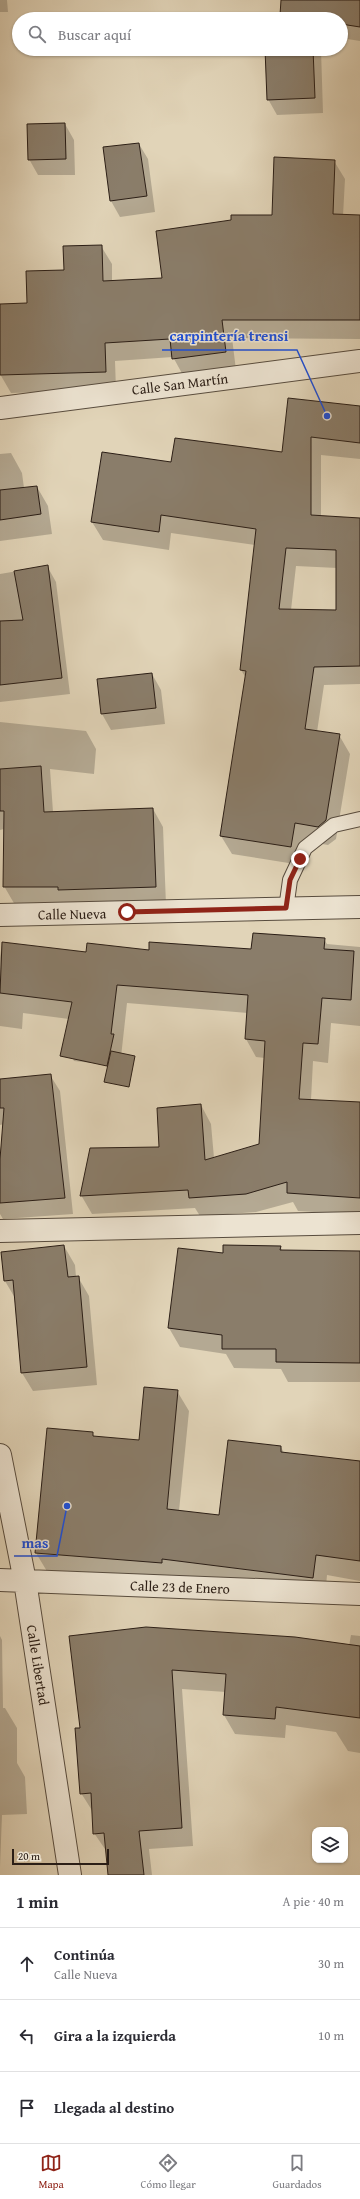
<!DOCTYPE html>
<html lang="es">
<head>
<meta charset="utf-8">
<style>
	:root { --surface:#fff; --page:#f2f2f3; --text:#2b2b33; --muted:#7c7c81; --line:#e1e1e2; --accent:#8f2418 }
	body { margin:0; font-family:"Gentium Book Plus",serif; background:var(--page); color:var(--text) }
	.controls { position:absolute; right:12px; bottom:12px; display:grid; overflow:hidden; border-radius:8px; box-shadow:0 1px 3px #0004 }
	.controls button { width:36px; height:36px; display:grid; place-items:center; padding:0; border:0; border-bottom:1px solid var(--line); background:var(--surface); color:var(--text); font:20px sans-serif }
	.scale { position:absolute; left:12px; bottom:10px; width:97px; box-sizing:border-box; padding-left:4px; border:2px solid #2b1e16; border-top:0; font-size:11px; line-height:14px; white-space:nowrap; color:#2b1e16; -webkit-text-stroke:3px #ece3d1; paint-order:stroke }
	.stop { position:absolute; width:12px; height:12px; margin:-9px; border:3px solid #8f2418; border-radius:50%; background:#fff }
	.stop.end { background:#8f2418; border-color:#fff; box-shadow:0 1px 4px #0008 }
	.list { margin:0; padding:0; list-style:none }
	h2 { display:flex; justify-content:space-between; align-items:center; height:52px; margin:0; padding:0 16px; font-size:17px }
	h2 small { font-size:13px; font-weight:400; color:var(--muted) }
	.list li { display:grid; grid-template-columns:26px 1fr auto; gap:12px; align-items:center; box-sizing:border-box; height:72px; padding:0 16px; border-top:1px solid var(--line) }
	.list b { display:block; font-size:15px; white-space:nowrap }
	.list p { margin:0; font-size:13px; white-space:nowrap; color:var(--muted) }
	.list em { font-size:13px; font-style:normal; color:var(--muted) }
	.icon { flex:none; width:22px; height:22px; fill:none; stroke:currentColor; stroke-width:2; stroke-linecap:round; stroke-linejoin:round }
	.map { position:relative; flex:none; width:360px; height:1875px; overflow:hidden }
	.search { position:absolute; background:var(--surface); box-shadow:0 1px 3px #0004; left:12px; right:12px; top:12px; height:44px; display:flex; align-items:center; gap:10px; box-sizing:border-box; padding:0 14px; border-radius:22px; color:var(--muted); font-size:15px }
	.sheet { height:268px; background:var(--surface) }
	nav { display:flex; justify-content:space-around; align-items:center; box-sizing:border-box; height:56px; border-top:1px solid var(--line); background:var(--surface); font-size:11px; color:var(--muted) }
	nav a { display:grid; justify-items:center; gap:2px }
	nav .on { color:var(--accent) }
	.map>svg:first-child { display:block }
	.shadow { fill:#0003; fill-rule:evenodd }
	.building { fill:#8a7d6a; stroke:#2b1e16; fill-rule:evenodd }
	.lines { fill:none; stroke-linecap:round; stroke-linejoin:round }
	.lane-casing { stroke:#584c3e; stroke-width:16 }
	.street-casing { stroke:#584c3e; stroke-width:24 }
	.lane { stroke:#ece3d1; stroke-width:14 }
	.street { stroke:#ece3d1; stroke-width:22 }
	.route { stroke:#8f2418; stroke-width:5 }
	.labels { text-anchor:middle; stroke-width:3; stroke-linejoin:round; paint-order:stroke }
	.street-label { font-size:14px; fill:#2b1e16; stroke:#ece3d1 }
	.leader { fill:none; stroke:#1d4ed8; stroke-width:1.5 }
	.callout-dot { fill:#1d4ed8; stroke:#ece3d1; stroke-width:1.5 }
	.callout-label { font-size:15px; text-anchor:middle; font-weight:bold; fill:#1d4ed8; stroke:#ece3d1; stroke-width:3; stroke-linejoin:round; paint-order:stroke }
</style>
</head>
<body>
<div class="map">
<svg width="360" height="1875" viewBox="0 0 360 1875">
	<rect width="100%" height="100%" fill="#e1d4b8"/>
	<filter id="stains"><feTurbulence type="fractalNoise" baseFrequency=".005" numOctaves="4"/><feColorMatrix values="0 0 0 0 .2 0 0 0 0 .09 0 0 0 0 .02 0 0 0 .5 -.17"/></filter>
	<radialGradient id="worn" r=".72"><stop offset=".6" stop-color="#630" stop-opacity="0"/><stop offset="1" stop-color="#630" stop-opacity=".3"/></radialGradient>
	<path class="shadow" d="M 0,0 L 7,0 L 8,12 L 0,12 Z
		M 329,0 L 360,0 L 360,41 L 341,38 L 341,19 L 326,19 Z
		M 266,49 L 321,49 L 323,113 L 277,115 L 268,99 Z
		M 65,124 L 74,140 L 75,175 L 38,175 L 29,159 Z
		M 139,144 L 148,159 L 155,212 L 120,217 L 111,201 L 106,148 Z
		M 334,161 L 345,179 L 343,216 L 360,216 L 360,339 L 232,338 L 236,370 L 184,377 L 173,357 L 115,361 L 116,390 L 11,393 L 0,374 L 0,305 L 28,304 L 65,271 L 101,246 L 112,264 L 112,282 L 163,278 L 273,216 Z
		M 360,407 L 360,459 L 321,455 L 321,517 L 360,519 L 360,684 L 324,685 L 317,732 L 339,735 L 350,754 L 336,839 L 328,845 L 305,841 L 301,865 L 232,854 L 221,836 L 246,678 L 241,670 L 255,545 L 171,533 L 169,550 L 103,540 L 92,522 L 172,463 L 283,453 ZM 296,566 L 337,568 L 337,611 L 291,610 Z
		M 11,453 L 22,473 L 24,488 L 37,487 L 48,506 L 52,534 L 0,541 L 0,454 Z
		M 47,566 L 56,582 L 70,694 L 0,702 L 0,574 Z
		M 152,674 L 161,690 L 165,724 L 111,730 L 102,714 L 99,680 Z
		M 0,722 L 86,731 L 96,749 L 94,774 L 50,769 L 53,812 L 153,809 L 163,827 L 166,905 L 15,905 L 4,886 L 4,829 L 0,830 Z
		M 324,939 L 327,944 L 360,947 L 360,1026 L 331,1023 L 328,1063 L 313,1061 L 311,1100 L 360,1103 L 360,1215 L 298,1211 L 293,1202 L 256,1212 L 200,1216 L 195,1208 L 92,1214 L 81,1195 L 160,1148 L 201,1105 L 211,1124 L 214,1158 L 260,1145 L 265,1058 L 256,1057 L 246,1039 L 248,1013 L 127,1003 L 120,1066 L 74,1061 L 64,1042 L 69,1019 L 23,1013 L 22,1029 L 0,1026 L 0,957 L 2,943 L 87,953 L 252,950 Z
		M 50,1075 L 60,1091 L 73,1214 L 3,1219 L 0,1214 L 0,1159 L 4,1124 L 0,1125 L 0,1080 Z
		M 64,1246 L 75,1265 L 76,1277 L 78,1277 L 89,1296 L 97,1385 L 33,1391 L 22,1373 L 15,1298 L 5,1281 Z
		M 280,1247 L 283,1251 L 360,1252 L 360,1382 L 288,1382 L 281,1369 L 234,1368 L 226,1354 L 180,1347 L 169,1328 L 224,1254 Z
		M 177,1391 L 189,1411 L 179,1511 L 220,1517 L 281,1447 L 284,1453 L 360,1494 L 360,1581 L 327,1575 L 325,1598 L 48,1573 L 36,1553 L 92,1433 L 94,1437 L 140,1441 Z
		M 351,1635 L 360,1636 L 360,1753 L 348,1751 L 336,1732 L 286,1725 L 285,1738 L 235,1734 L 224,1715 L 226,1692 L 182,1689 L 193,1846 L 149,1849 L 152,1875 L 109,1875 L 107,1852 L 94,1833 L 93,1812 L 81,1793 L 81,1729 L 70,1637 L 349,1646 Z
		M 0,1636 L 2,1640 L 3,1708 L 5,1708 L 17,1728 L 17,1763 L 25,1777 L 27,1814 L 2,1815 L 0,1867 Z"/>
	<path class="building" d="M 281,0 L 360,0 L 360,27 L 341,24 L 341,19 L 305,19 L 280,15 Z
		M 265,49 L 313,49 L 315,98 L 267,100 Z
		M 65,123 L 66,159 L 28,160 L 27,124 Z
		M 139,143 L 147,196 L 110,201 L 103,147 Z
		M 274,157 L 335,160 L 333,214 L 360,215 L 360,320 L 222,320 L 226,352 L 172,359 L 170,339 L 105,343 L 106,372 L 0,375 L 0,304 L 27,303 L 26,271 L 64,270 L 63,246 L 102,245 L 103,281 L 162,278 L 156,231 L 231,220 L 231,215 L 272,215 Z
		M 288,398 L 360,406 L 360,443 L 311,437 L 311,515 L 360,518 L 360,666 L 314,667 L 305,729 L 340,734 L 326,820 L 318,827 L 295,823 L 291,847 L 220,836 L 246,671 L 240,670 L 256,529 L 161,515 L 159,532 L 91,522 L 102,452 L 171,462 L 175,438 L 282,452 ZM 286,548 L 336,550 L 336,610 L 279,609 Z
		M 37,486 L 41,514 L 0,520 L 0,490 Z
		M 48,565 L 62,678 L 0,685 L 0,621 L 23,620 L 14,571 Z
		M 152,673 L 156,708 L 101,714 L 97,679 Z
		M 41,766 L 44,812 L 153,808 L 156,887 L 58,890 L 58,887 L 3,887 L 4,811 L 0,811 L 0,769 Z
		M 253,933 L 325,938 L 324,949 L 354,951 L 351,1000 L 322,998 L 318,1044 L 303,1043 L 299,1099 L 360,1102 L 360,1198 L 287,1193 L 287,1182 L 246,1194 L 189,1198 L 188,1190 L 80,1196 L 90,1148 L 159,1147 L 157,1108 L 201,1104 L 205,1160 L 259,1144 L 265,1041 L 245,1039 L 248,995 L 117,985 L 111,1034 L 114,1034 L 107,1066 L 60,1056 L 72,1002 L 0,993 L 2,942 L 86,952 L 87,943 L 149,950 L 149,942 L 251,949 Z
		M 111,1051 L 135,1056 L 129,1087 L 104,1082 Z
		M 51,1074 L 65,1198 L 0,1203 L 0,1159 L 4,1108 L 0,1108 L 0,1079 Z
		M 64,1245 L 68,1277 L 79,1276 L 87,1367 L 21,1373 L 13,1280 L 4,1281 L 1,1252 Z
		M 223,1245 L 281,1246 L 280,1250 L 360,1251 L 360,1363 L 276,1362 L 276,1349 L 222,1349 L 222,1335 L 168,1328 L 178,1248 L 223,1253 Z
		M 144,1387 L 178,1390 L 167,1509 L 219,1515 L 228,1440 L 281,1446 L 281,1452 L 360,1461 L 360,1561 L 316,1555 L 313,1578 L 162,1559 L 162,1563 L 35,1553 L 47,1428 L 93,1432 L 93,1436 L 139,1440 Z
		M 146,1627 L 295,1637 L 360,1646 L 360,1718 L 276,1707 L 275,1719 L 223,1715 L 226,1674 L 172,1670 L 182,1828 L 139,1831 L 144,1875 L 108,1875 L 104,1833 L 93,1834 L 91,1793 L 80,1794 L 75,1728 L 80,1728 L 69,1636 Z"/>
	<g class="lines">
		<defs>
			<path id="lane" d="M 286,909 L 290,880 L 305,848 L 334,825 L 360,819"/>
			<path id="street" d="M 0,408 L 360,361
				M 0,915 L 360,907
				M 0,1231 L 360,1223
				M 0,1455 L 25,1581 L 70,1875
				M 0,1580 L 360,1594"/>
		</defs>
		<use href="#lane" class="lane-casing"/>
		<use href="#street" class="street-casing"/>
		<use href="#lane" class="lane"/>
		<use href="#street" class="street"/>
	</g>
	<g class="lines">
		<path class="route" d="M 127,912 L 286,908 L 290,880 L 300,859"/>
	</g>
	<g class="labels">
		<g class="street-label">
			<text transform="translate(180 384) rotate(-7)" y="5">Calle San Martín</text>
			<text transform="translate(72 914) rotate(-1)" y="5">Calle Nueva</text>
			<text transform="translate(180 1587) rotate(2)" y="5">Calle 23 de Enero</text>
			<text transform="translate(38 1665) rotate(81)" y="5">Calle Libertad</text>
		</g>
	</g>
	<path class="leader" d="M327 416L297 350H162M67 1506L57 1556H14"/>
	<g class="callout-dot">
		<circle cx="327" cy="416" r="4"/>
		<circle cx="67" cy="1506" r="4"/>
	</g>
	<g class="callout-label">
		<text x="229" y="341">carpintería trensi</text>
		<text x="35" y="1548">mas</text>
	</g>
	<rect width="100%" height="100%" filter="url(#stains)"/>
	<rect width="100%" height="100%" fill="url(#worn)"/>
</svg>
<div class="controls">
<button><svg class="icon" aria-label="layers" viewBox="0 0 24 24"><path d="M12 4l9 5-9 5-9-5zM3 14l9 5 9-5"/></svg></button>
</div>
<div class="scale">20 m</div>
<div class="stop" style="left:127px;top:912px"></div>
<div class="stop end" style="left:300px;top:859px"></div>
<div class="search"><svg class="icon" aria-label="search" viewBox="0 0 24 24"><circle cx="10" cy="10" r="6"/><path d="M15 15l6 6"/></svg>Buscar aquí</div>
</div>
<section class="sheet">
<h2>1 min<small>A pie · 40 m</small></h2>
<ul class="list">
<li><svg class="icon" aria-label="ahead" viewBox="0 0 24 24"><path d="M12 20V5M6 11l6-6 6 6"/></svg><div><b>Continúa</b><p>Calle Nueva</p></div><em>30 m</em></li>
<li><svg class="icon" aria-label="left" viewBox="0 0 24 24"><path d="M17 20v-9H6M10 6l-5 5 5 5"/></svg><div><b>Gira a la izquierda</b></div><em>10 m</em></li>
<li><svg class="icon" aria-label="arrive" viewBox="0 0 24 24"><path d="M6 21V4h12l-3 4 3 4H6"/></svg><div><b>Llegada al destino</b></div></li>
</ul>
</section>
<nav>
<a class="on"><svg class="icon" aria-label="map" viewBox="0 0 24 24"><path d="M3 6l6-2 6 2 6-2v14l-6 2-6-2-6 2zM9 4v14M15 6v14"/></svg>Mapa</a>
<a><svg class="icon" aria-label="directions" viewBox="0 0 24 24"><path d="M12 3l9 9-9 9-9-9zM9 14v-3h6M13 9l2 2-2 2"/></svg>Cómo llegar</a>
<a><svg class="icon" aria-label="saved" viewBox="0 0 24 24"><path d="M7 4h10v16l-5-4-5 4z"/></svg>Guardados</a>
</nav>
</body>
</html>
